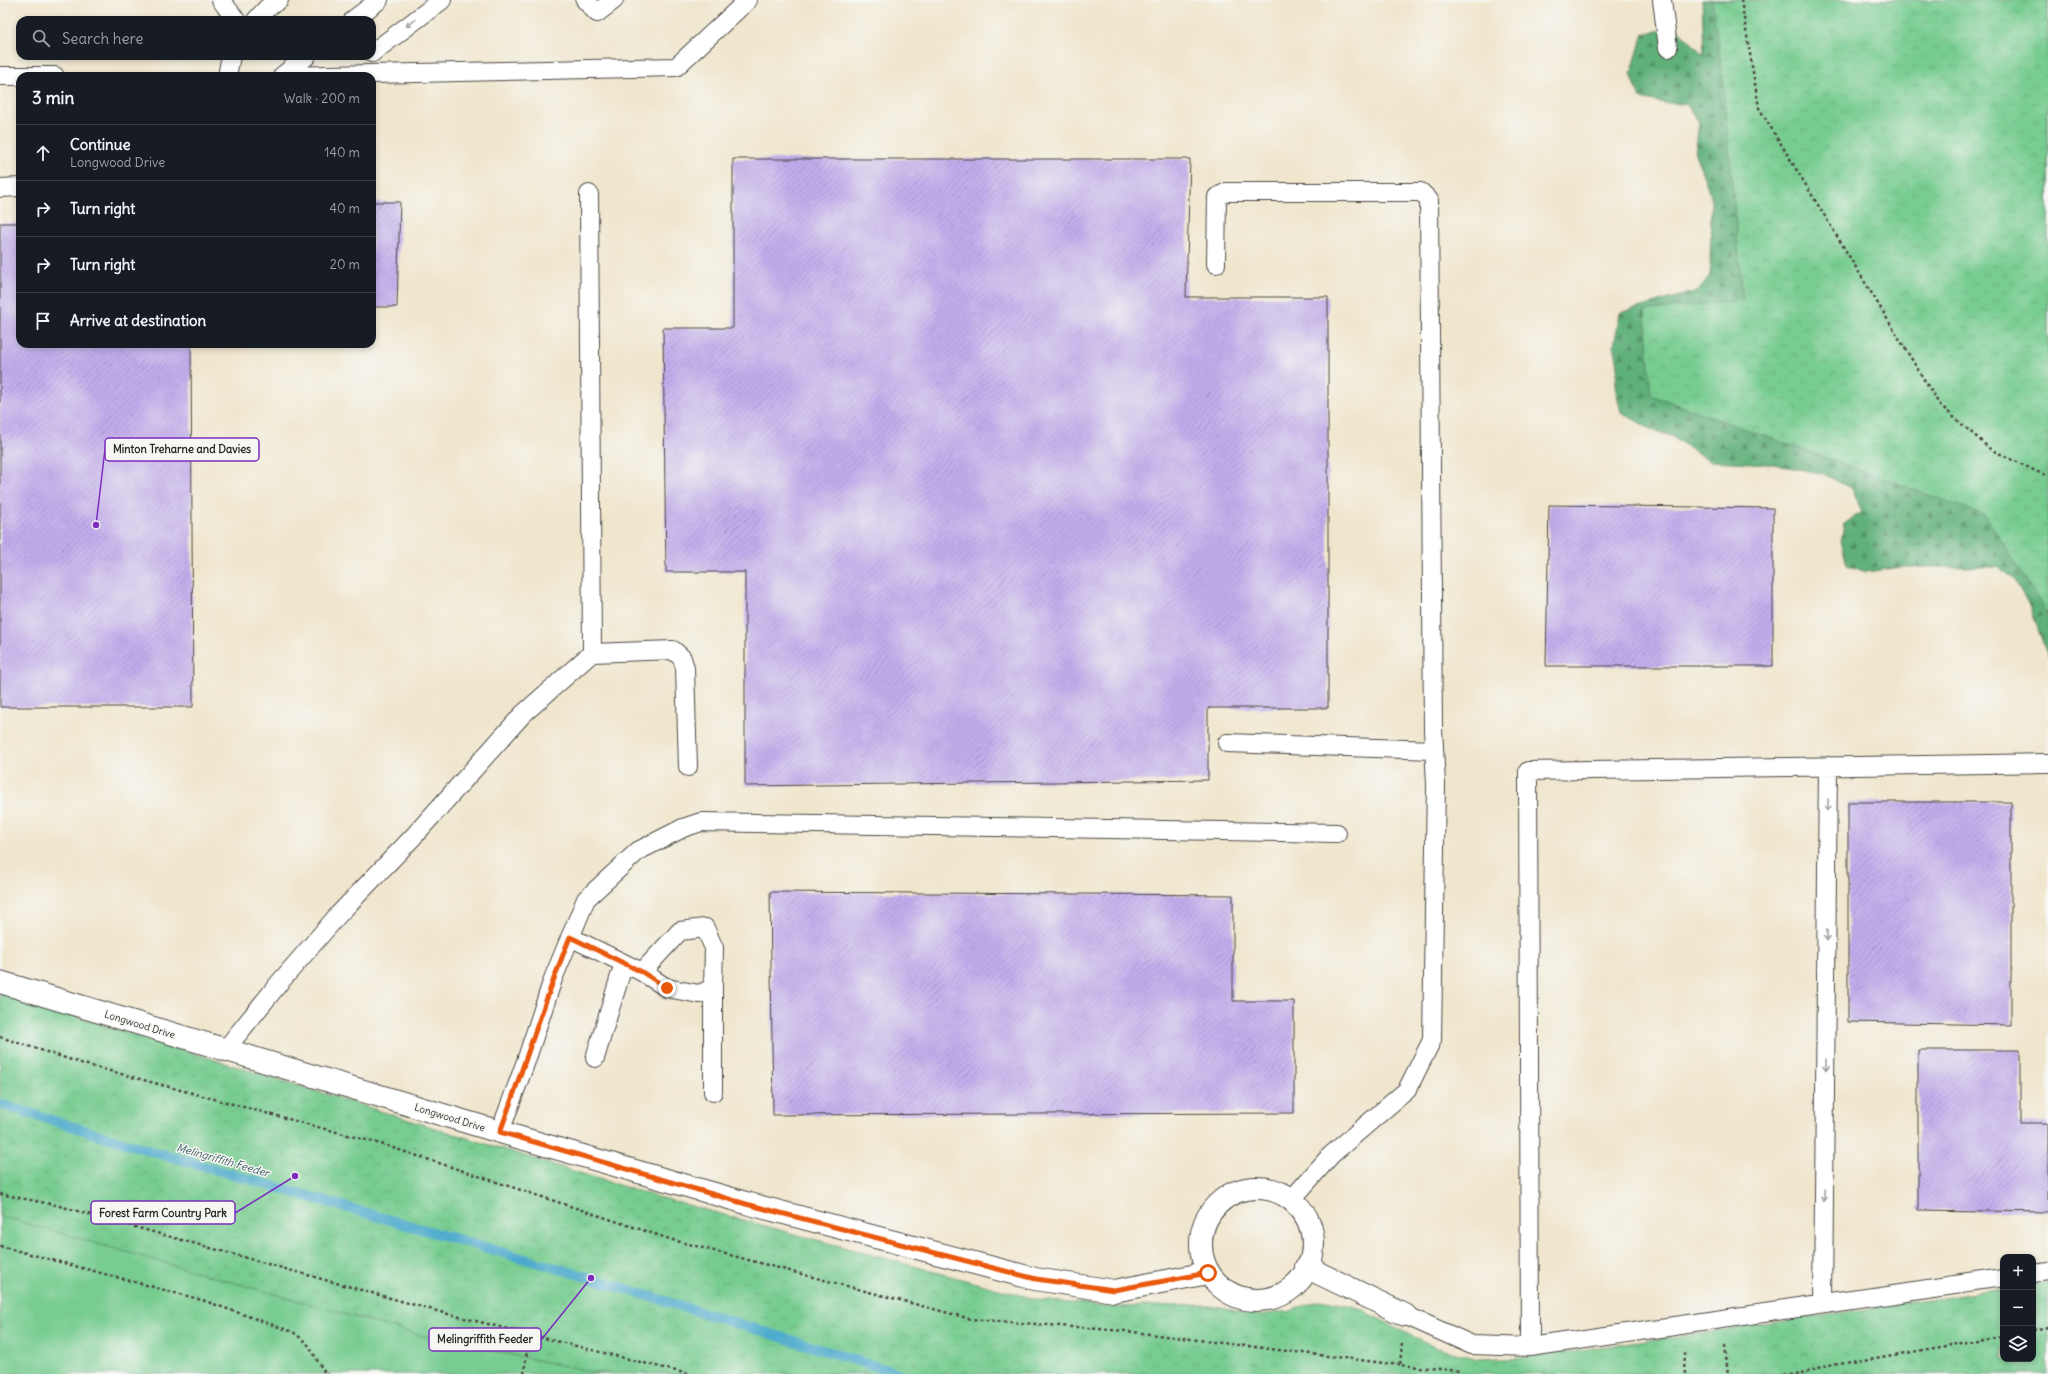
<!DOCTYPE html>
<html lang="en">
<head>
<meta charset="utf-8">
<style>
	:root { --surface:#171b24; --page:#242831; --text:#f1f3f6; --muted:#9ea1a6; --line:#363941 }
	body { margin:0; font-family:Delius,sans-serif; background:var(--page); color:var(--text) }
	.controls { position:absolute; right:12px; bottom:12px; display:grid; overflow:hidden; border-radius:8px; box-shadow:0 2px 6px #0003 }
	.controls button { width:36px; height:36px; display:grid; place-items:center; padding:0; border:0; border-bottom:1px solid var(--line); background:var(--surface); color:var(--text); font:20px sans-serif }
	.stop { position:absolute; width:12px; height:12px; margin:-9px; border:3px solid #ea580c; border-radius:50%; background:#fff }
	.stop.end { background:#ea580c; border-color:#fff; box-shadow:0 1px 4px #0008 }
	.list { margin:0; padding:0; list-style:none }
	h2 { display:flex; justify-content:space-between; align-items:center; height:52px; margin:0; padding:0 16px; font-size:17px }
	h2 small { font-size:13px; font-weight:400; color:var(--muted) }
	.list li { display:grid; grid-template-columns:26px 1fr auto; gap:12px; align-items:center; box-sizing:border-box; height:56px; padding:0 16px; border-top:1px solid var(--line) }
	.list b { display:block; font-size:15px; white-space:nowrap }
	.list p { margin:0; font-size:13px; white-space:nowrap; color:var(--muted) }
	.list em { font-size:13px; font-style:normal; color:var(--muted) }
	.icon { flex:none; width:22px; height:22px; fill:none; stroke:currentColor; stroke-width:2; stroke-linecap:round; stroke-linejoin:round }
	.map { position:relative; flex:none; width:2048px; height:1374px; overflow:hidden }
	.search { position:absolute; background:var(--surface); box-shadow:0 2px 6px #0003; left:16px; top:16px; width:360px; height:44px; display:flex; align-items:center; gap:10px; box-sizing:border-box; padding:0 14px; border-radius:12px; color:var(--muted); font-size:15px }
	.panel { position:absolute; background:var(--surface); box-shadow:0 2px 6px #0003; left:16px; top:72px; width:360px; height:276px; border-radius:12px }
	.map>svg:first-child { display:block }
	.grass { fill:#77cc90; stroke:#517c5e }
	.forest { fill:url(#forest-firs); stroke:#466e52 }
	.park { fill:url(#park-crowns); stroke:#517c5e }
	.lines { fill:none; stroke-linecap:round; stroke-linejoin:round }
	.stream { stroke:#4daacc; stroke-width:10 }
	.building { fill:url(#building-hatch) }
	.service-casing { stroke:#494743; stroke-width:20 }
	.minor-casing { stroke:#494743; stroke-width:24 }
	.path { stroke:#494743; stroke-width:2.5; stroke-dasharray:3 3; stroke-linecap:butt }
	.service { stroke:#fff; stroke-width:18 }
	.minor { stroke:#fff; stroke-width:22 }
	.oneway { stroke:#a0a0a0 }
	.route { stroke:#ea580c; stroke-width:5 }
	.labels { text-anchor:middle; stroke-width:3; stroke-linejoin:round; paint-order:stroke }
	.street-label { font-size:10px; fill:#2b2b2b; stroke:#f6f6f2 }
	.water-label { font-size:11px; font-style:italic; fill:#375763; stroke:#f6f6f2 }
	.leader { fill:none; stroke:#7b2cbf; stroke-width:1.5 }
	.callout-dot { fill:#7b2cbf; stroke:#f6f6f2; stroke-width:1.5 }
	.callout { fill:#f6f6f2; stroke:#7b2cbf; stroke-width:1.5 }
	.callout-label { font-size:11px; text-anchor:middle; font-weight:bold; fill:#2b2b2b }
</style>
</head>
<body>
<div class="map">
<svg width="2048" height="1374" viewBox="0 0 2048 1374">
	<defs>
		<pattern id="forest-firs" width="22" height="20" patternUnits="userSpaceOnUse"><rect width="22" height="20" fill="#61b07a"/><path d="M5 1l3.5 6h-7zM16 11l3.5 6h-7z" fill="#508f64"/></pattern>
		<pattern id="park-crowns" width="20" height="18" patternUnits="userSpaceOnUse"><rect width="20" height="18" fill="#77cc90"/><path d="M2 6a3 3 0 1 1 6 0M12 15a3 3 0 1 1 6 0" fill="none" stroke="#67af7c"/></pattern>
		<pattern id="building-hatch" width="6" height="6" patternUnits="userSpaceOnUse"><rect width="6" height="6" fill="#c2aded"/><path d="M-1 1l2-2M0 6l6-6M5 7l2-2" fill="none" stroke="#9e8dc0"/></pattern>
	</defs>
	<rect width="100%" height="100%" fill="#f6f6f2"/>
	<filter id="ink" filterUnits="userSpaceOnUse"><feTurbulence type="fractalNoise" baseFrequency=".025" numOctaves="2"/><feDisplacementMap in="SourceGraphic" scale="8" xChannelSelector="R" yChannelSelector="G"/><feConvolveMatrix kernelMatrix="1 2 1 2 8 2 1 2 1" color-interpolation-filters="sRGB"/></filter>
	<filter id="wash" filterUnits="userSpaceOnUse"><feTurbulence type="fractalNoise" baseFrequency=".012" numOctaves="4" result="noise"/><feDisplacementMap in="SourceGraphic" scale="16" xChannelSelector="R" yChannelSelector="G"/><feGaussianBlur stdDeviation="0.9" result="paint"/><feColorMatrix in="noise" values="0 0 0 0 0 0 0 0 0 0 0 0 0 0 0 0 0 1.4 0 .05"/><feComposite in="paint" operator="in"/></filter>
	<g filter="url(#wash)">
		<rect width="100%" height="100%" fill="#f0e6cd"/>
		<path class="grass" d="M 0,1216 L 603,1374 L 0,1374 Z"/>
		<path class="forest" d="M 1702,0 L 2048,0 L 2048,657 L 2030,607 L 2014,579 L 1997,567 L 1902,567 L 1866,572 L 1847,565 L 1841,541 L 1844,524 L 1862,512 L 1852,489 L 1824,474 L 1773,464 L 1710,461 L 1671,436 L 1652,430 L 1621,412 L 1615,387 L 1618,365 L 1614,345 L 1620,313 L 1698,291 L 1710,275 L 1711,196 L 1695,154 L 1699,122 L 1686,104 L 1664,103 L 1640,98 L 1631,74 L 1643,34 L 1676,27 L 1704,55 Z"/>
		<path class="park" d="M 1712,0 L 2048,0 L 2048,615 L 1985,515 L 1651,395 L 1645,311 L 1743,300 L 1723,82 Z
			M 0,993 L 654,1196 L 1039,1300 L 1111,1307 L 1205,1305 L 1257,1315 L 1291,1311 L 1319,1300 L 1353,1306 L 1437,1348 L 1478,1359 L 1526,1357 L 1698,1334 L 2003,1289 L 2003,1359 L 2033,1359 L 2033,1284 L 2048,1282 L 2048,1374 L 603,1374 L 418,1335 L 0,1216 Z"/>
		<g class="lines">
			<path class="stream" d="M 0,1104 L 148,1150 L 591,1278 L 900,1374"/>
		</g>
		<g id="blocks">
			<path class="building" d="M 733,159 L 1190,159 L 1186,297 L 1328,297 L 1328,708 L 1208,708 L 1208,780 L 745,786 L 745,572 L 666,572 L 663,328 L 733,328 Z
				M 372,202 L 400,202 L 397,307 L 372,307 Z
				M 0,223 L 20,223 L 20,344 L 191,344 L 193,707 L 0,707 Z
				M 1549,505 L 1773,508 L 1773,666 L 1546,666 Z
				M 1848,802 L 2011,802 L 2011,1025 L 1848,1022 Z
				M 770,892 L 1233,895 L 1233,1001 L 1294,1001 L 1294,1113 L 773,1115 Z
				M 1918,1050 L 2020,1050 L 2020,1123 L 2048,1123 L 2048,1212 L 1918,1210 Z"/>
		</g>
	</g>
	<g filter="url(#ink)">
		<use href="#blocks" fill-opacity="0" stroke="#494743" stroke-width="1"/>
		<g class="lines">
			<defs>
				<path id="service" d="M 221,0 L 236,20
					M 585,0 L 597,13 L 614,0
					M 1662,0 L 1668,48
					M 256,20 L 267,8 L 279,0
					M 353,20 L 379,0
					M 372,53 L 442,0
					M 0,76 L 55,76
					M 227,76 L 231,56
					M 282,76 L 307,56
					M 285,76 L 676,67 L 748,0
					M 0,188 L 20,187
					M 589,194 L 592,653 L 673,650 L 682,658 L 685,668 L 688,767
					M 1216,264 L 1217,197 L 1227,192 L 1421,192 L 1429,200 L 1433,729 L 1436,784 L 1432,1040 L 1407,1090 L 1331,1155 L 1292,1199
					M 1227,743 L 1434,750
					M 570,937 L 642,972 L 667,988 L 699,994 L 713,988 L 714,948 L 705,928 L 680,931 L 642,972
					M 713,988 L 713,1092
					M 225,1050 L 280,982 L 339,914 L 413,837 L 523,714 L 592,653
					M 595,1058 L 624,963
					M 500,1132 L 526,1061 L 553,979 L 586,899 L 638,851 L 683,828 L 701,822 L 1337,833
					M 2033,1273 L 2048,1271
					M 1823,1304 L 1828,766
					M 1405,1315 L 1472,1345 L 1530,1347 L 2003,1278
					M 1530,1347 L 1528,771 L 2048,763"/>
				<path id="minor" d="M 0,982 L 500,1132 L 746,1203 L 1035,1279 L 1114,1291 L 1208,1273
					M1201 1244a56 56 0 1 1 112 0a56 56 0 1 1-112 0Z
					M 1306,1267 L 1405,1315"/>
			</defs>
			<use href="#service" class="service-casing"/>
			<use href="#minor" class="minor-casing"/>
			<path class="path" d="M 1741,0 L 1759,108 L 1939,404 L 1990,449 L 2042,474 L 2048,475
				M 0,1037 L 84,1064 L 381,1144 L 673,1240 L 971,1319 L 1125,1331 L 1400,1365
				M 0,1194 L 56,1205 L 444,1313 L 688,1374
				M 0,1246 L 202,1300 L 293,1332 L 307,1343 L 323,1370 L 327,1374
				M 2033,1331 L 2048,1328
				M 1402,1343 L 1400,1365 L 1460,1371
				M 1725,1345 L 1728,1374
				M 1684,1353 L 1686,1374
				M 524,1374 L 529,1335
				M 1782,1374 L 2003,1336"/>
			<use href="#service" class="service"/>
			<use href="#minor" class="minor"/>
		</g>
		<defs><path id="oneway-shaft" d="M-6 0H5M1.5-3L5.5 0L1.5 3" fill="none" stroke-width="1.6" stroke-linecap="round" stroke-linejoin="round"/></defs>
		<g class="oneway">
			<use href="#oneway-shaft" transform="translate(411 23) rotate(143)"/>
			<use href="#oneway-shaft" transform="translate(1828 805) rotate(91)"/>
			<use href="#oneway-shaft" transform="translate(1827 935) rotate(90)"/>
			<use href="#oneway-shaft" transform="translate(1826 1065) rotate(90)"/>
			<use href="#oneway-shaft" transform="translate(1824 1195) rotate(91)"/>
		</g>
	</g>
	<g class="lines" filter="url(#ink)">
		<path class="route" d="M 667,988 L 642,972 L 570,937 C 544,1001 524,1067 500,1132 L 746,1204 L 1036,1279 L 1114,1290 L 1208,1273"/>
	</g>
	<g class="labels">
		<g class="street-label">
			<text transform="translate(140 1024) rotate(17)" y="4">Longwood Drive</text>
			<text transform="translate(450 1117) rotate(17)" y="4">Longwood Drive</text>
		</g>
		<g class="water-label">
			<text transform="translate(223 1160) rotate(16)" y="4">Melingriffith Feeder</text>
		</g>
	</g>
	<path class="leader" d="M96 525L105 449M295 1176L235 1213M591 1278L541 1340"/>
	<g class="callout-dot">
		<circle cx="96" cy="525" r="4"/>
		<circle cx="295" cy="1176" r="4"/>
		<circle cx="591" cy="1278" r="4"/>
	</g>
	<g class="callout">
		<rect x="105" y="438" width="154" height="23" rx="4"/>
		<rect x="91" y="1201" width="144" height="23" rx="4"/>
		<rect x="429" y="1328" width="112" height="23" rx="4"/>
	</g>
	<g class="callout-label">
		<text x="182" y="453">Minton Treharne and Davies</text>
		<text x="163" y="1217">Forest Farm Country Park</text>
		<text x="485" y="1343">Melingriffith Feeder</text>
	</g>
</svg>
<div class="controls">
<button>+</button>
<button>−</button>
<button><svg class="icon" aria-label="layers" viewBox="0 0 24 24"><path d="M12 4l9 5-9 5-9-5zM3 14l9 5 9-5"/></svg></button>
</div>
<div class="stop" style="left:1208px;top:1273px"></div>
<div class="stop end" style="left:667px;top:988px"></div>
<div class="search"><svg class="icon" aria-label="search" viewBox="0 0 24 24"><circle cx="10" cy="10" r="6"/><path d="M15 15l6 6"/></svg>Search here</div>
<section class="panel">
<h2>3 min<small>Walk · 200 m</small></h2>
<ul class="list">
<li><svg class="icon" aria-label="ahead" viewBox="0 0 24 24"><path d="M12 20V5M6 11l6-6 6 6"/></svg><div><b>Continue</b><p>Longwood Drive</p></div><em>140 m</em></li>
<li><svg class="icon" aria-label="right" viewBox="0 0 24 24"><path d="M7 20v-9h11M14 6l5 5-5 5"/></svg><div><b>Turn right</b></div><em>40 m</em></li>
<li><svg class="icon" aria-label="right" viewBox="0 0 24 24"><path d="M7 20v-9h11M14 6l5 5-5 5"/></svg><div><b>Turn right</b></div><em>20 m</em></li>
<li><svg class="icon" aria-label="arrive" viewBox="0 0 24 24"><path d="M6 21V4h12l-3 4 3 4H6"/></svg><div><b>Arrive at destination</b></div></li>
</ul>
</section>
</div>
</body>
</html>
